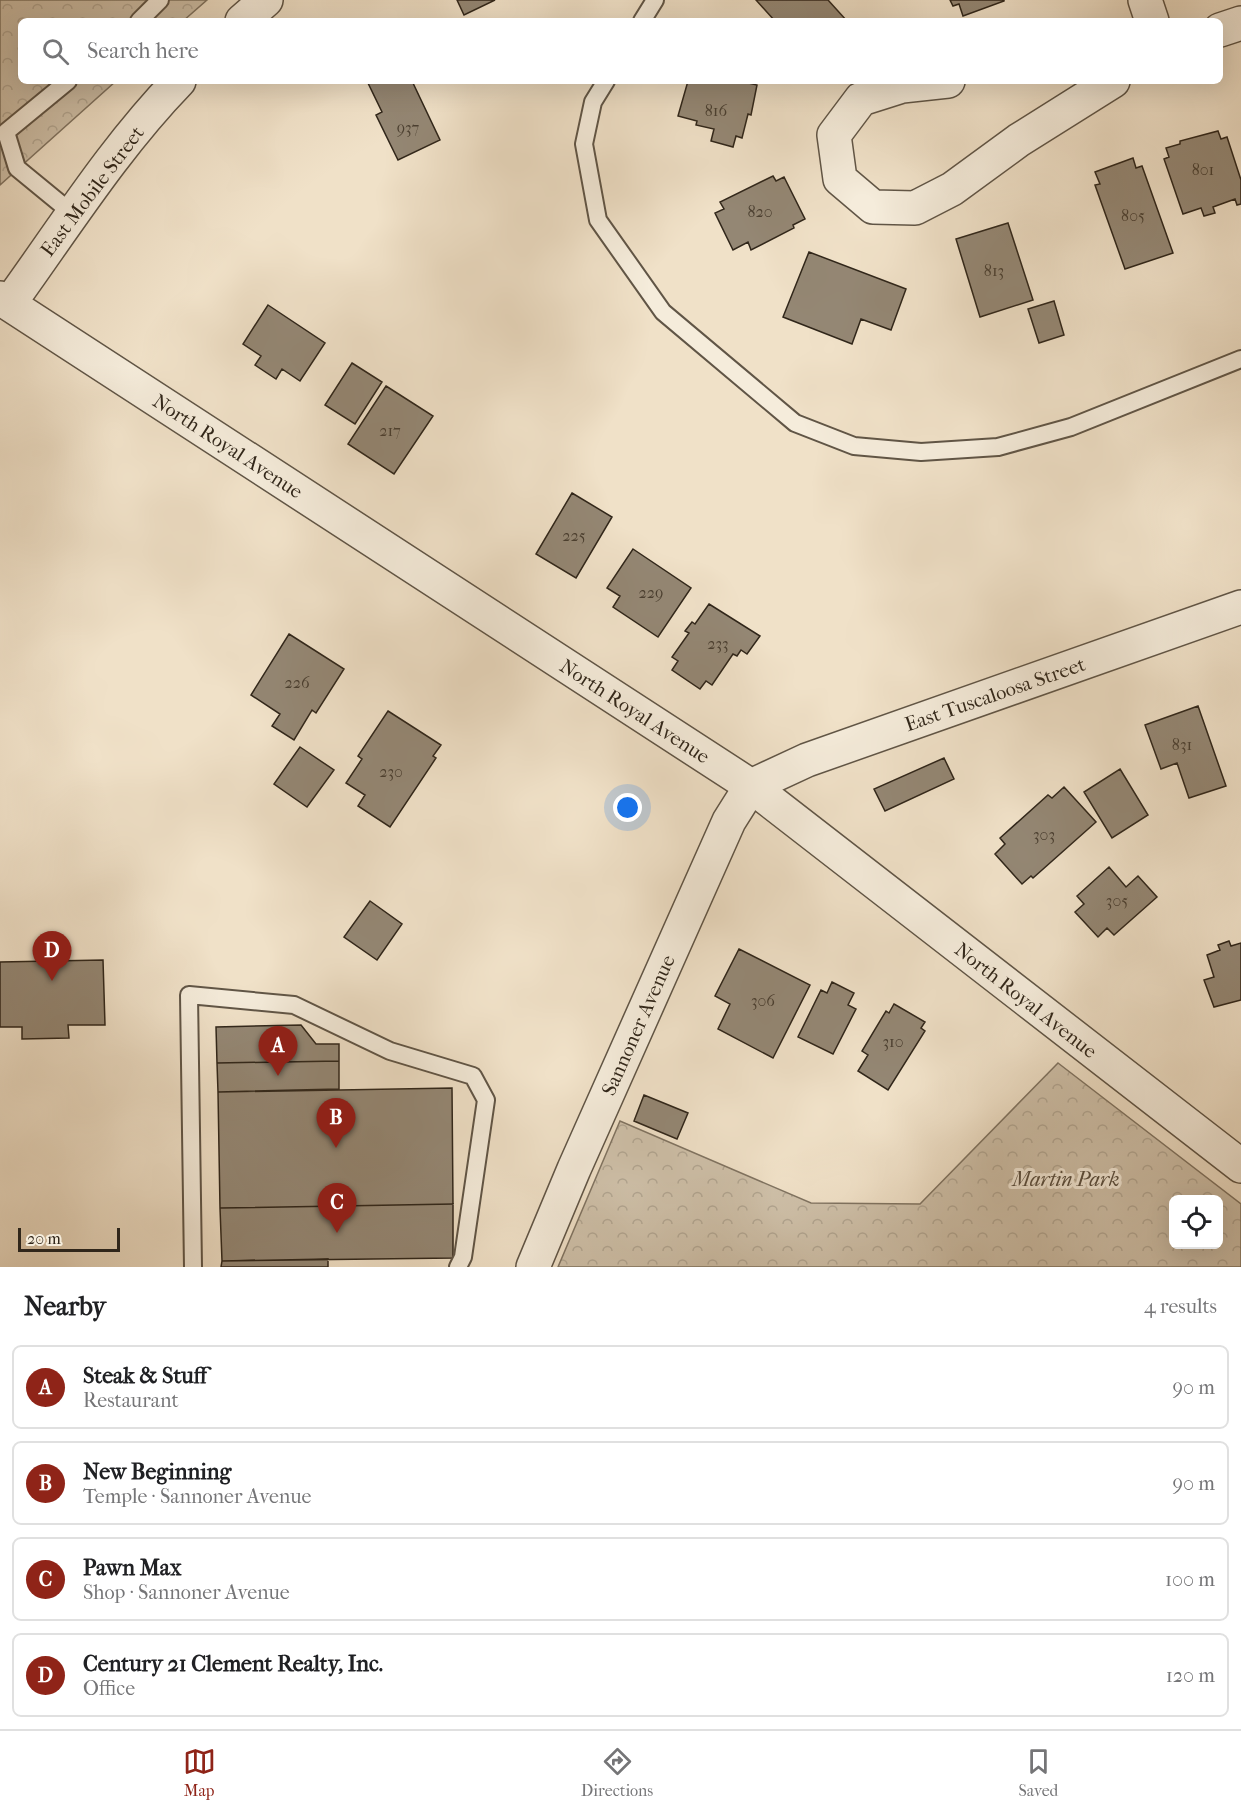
<!DOCTYPE html>
<html lang="en">
<head>
<meta charset="utf-8">
<style>
	:root { --surface:#fff; --page:#f2f2f2; --text:#202124; --muted:#757577; --line:#e0e0e0; --accent:#8f2418 }
	body { margin:0; font-family:"IM FELL French Canon",serif; background:var(--page); color:var(--text) }
	.controls { position:absolute; right:18px; bottom:18px; display:grid; overflow:hidden; border-radius:9px; box-shadow:0 6px 24px #0002 }
	.controls button { width:54px; height:54px; display:grid; place-items:center; padding:0; border:0; border-bottom:2px solid var(--line); background:var(--surface); color:var(--text); font:30px sans-serif }
	.scale { position:absolute; left:18px; bottom:15px; width:102px; box-sizing:border-box; padding-left:6px; border:3px solid #30261a; border-top:0; font-size:16px; line-height:21px; white-space:nowrap; color:#30261a; -webkit-text-stroke:4px #f5ecdb; paint-order:stroke }
	.you { position:absolute; left:628px; top:808px; width:21px; height:21px; margin:-15px; border:4px solid #fff; border-radius:50%; background:#1a73e8; box-shadow:0 0 0 9px #1a73e833 }
	.badge { display:grid; place-items:center; width:39px; height:39px; border-radius:50%; background:var(--accent); color:#fff; font-size:20px; font-weight:700 }
	.pin { position:absolute; translate:-50% -50px; filter:drop-shadow(0 2px 3px #0008) }
	.pin::after { content:''; position:absolute; top:32px; width:21px; height:18px; background:inherit; clip-path:polygon(0 0,100% 0,50% 100%) }
	.list { margin:0; padding:0; list-style:none }
	h2 { display:flex; justify-content:space-between; align-items:center; height:78px; margin:0; padding:0 24px; font-size:26px }
	h2 small { font-size:20px; font-weight:400; color:var(--muted) }
	.list li { display:grid; grid-template-columns:39px 1fr auto; gap:18px; align-items:center; box-sizing:border-box; height:84px; margin:0 12px 12px; padding:0 12px; border:2px solid var(--line); border-radius:9px }
	.list b { display:block; font-size:22px; white-space:nowrap }
	.list p { margin:0; font-size:20px; white-space:nowrap; color:var(--muted) }
	.list em { font-size:20px; font-style:normal; color:var(--muted) }
	.icon { flex:none; width:33px; height:33px; fill:none; stroke:currentColor; stroke-width:2; stroke-linecap:round; stroke-linejoin:round }
	.map { position:relative; flex:none; width:1241px; height:1267px; overflow:hidden }
	.search { position:absolute; background:var(--surface); box-shadow:0 6px 24px #0002; left:18px; right:18px; top:18px; height:66px; display:flex; align-items:center; gap:15px; box-sizing:border-box; padding:0 21px; border-radius:9px; color:var(--muted); font-size:22px }
	.sheet { height:462px; background:var(--surface) }
	nav { display:flex; justify-content:space-around; align-items:center; box-sizing:border-box; height:84px; border-top:2px solid var(--line); background:var(--surface); font-size:16px; color:var(--muted) }
	nav a { display:grid; justify-items:center; gap:3px }
	nav .on { color:var(--accent) }
	.map>svg:first-child { display:block }
	.park { fill:url(#park-crowns); stroke:#807462; stroke-width:1.5; fill-rule:evenodd }
	.building { fill:#948774; stroke:#30261a; stroke-width:1.5 }
	.lines { fill:none; stroke-linecap:round; stroke-linejoin:round }
	.service-casing { stroke:#605546; stroke-width:20 }
	.minor-casing { stroke:#605546; stroke-width:36 }
	.tertiary-casing { stroke:#605546; stroke-width:36 }
	.service { stroke:#f5ecdb; stroke-width:16 }
	.minor { stroke:#f5ecdb; stroke-width:33 }
	.tertiary { stroke:#f5ecdb; stroke-width:33 }
	.labels { text-anchor:middle; stroke-width:6; stroke-linejoin:round; paint-order:stroke }
	.number-label { font-size:16px; fill:#493e30 }
	.street-label { font-size:20px; fill:#30261a; stroke:#f5ecdb }
	.park-label { font-size:20px; font-style:italic; fill:#584d3e; stroke:#f5ecdb }
</style>
</head>
<body>
<div class="map">
<svg width="1241" height="1267" viewBox="0 0 1241 1267">
	<defs>
		<pattern id="park-crowns" width="20" height="18" patternUnits="userSpaceOnUse" patternTransform="scale(1.5)"><rect width="20" height="18" fill="#cfc1aa"/><path d="M2 6a3 3 0 1 1 6 0M12 15a3 3 0 1 1 6 0" fill="none" stroke="#b2a692"/></pattern>
	</defs>
	<rect width="100%" height="100%" fill="#f0e1c8"/>
	<filter id="stains"><feTurbulence type="fractalNoise" baseFrequency=".00333" numOctaves="4"/><feColorMatrix values="0 0 0 0 .2 0 0 0 0 .09 0 0 0 0 .02 0 0 0 .5 -.17"/></filter>
	<radialGradient id="worn" r=".72"><stop offset=".6" stop-color="#630" stop-opacity="0"/><stop offset="1" stop-color="#630" stop-opacity=".3"/></radialGradient>
	<path class="park" d="M 0,0 L 207,0 L 183,21 L 21,21 L 21,81 L 116,81 L 0,185 Z
		M 1058,1063 L 1241,1204 L 1241,1267 L 558,1267 L 620,1121 L 811,1203 L 920,1204 ZM 1174,1200 L 1218,1200 L 1218,1244 L 1174,1244 Z"/>
	<path class="building" d="M 457,0 L 495,0 L 464,15 Z
		M 756,0 L 828,0 L 847,21 L 775,21 Z
		M 950,0 L 1004,0 L 1004,1 L 963,16 L 959,4 L 953,6 Z
		M 367,81 L 412,81 L 440,140 L 398,160 L 376,115 L 382,112 Z
		M 688,81 L 740,81 L 757,85 L 751,115 L 748,114 L 742,138 L 736,136 L 733,147 L 711,141 L 714,129 L 696,125 L 697,121 L 678,116 Z
		M 1218,131 L 1221,139 L 1227,137 L 1241,180 L 1241,204 L 1237,205 L 1235,199 L 1213,207 L 1215,213 L 1204,216 L 1201,208 L 1183,214 L 1164,159 L 1169,157 L 1166,148 L 1180,144 L 1180,141 Z
		M 1133,158 L 1136,168 L 1142,166 L 1173,253 L 1125,269 L 1095,185 L 1100,184 L 1095,172 Z
		M 773,176 L 776,181 L 784,177 L 805,219 L 793,225 L 794,228 L 751,250 L 748,242 L 733,250 L 715,213 L 724,209 L 720,202 Z
		M 1008,223 L 1033,300 L 980,317 L 956,239 Z
		M 809,252 L 906,289 L 891,330 L 861,319 L 852,344 L 783,317 Z
		M 1054,301 L 1064,335 L 1039,343 L 1028,309 Z
		M 268,305 L 325,343 L 300,381 L 282,369 L 276,379 L 255,365 L 261,356 L 243,344 Z
		M 352,363 L 382,382 L 355,424 L 325,405 Z
		M 386,386 L 433,416 L 394,474 L 348,444 Z
		M 572,493 L 612,517 L 576,578 L 536,554 Z
		M 633,549 L 691,588 L 658,637 L 613,607 L 620,596 L 607,588 Z
		M 709,604 L 760,636 L 747,654 L 741,650 L 737,656 L 733,654 L 712,685 L 706,681 L 700,689 L 672,670 L 678,661 L 672,657 L 689,633 L 685,631 L 692,622 L 695,624 Z
		M 289,634 L 344,669 L 316,713 L 312,710 L 294,740 L 272,726 L 280,714 L 251,695 Z
		M 1198,706 L 1226,786 L 1189,798 L 1177,763 L 1161,769 L 1145,725 Z
		M 388,711 L 441,745 L 433,756 L 436,758 L 390,827 L 358,806 L 365,795 L 346,783 L 362,759 L 358,756 Z
		M 300,747 L 334,770 L 307,807 L 274,784 Z
		M 944,758 L 954,779 L 885,811 L 874,789 Z
		M 1120,769 L 1148,815 L 1112,838 L 1084,792 Z
		M 1064,787 L 1096,822 L 1033,878 L 1031,876 L 1022,884 L 995,854 L 1005,844 L 1000,838 L 1048,795 L 1052,798 Z
		M 1109,867 L 1126,887 L 1138,876 L 1157,897 L 1114,935 L 1107,928 L 1098,937 L 1075,912 L 1084,904 L 1077,896 Z
		M 370,901 L 402,924 L 377,960 L 344,937 Z
		M 1229,941 L 1231,946 L 1241,943 L 1241,1000 L 1214,1007 L 1204,980 L 1214,977 L 1207,955 L 1220,950 L 1218,945 Z
		M 739,949 L 810,985 L 773,1058 L 718,1029 L 730,1004 L 715,996 Z
		M 103,960 L 105,1025 L 68,1025 L 69,1038 L 22,1039 L 22,1027 L 0,1027 L 0,962 Z
		M 832,982 L 854,993 L 848,1005 L 856,1009 L 833,1054 L 798,1037 L 821,990 L 827,993 Z
		M 894,1004 L 925,1022 L 921,1028 L 925,1031 L 888,1090 L 858,1071 L 868,1055 L 862,1051 L 886,1011 L 889,1013 Z
		M 301,1025 L 316,1044 L 339,1044 L 339,1061 L 217,1063 L 216,1027 Z
		M 339,1061 L 339,1089 L 218,1092 L 217,1063 Z
		M 452,1088 L 453,1204 L 220,1208 L 218,1092 Z
		M 644,1095 L 688,1113 L 677,1139 L 634,1121 Z
		M 453,1204 L 453,1258 L 222,1261 L 220,1208 Z
		M 328,1259 L 328,1267 L 221,1267 L 222,1261 Z"/>
	<g class="lines">
		<defs>
			<path id="service" d="M 139,21 L 160,0
				M 642,21 L 655,0
				M 68,81 L 6,132 L 17,168 L 73,214
				M 606,81 L 593,102 L 584,144 L 598,220 L 663,312 L 795,423 L 854,446 L 921,452 L 998,447 L 1071,427 L 1241,359
				M 193,1267 L 189,995 L 294,1005 L 390,1051 L 473,1076 L 486,1100 L 463,1257 L 458,1267"/>
			<path id="minor" d="M 1145,0 L 1152,21
				M 533,1267 L 574,1169 L 729,821 L 751,786"/>
			<path id="tertiary" d="M 242,21 L 266,0
				M 1220,30 L 1241,23
				M 948,81 L 902,86 L 861,99 L 834,135 L 840,179 L 873,207 L 915,208 L 952,189 L 1019,140 L 1113,81
				M 0,298 L 751,786 L 1241,1166
				M 9,304 C 64,228 114,148 179,81
				M 751,786 L 807,760 L 1241,607"/>
		</defs>
		<use href="#service" class="service-casing"/>
		<use href="#minor" class="minor-casing"/>
		<use href="#tertiary" class="tertiary-casing"/>
		<use href="#service" class="service"/>
		<use href="#minor" class="minor"/>
		<use href="#tertiary" class="tertiary"/>
	</g>
	<g class="labels">
		<g class="number-label">
			<text x="716" y="116">816</text>
			<text x="408" y="133">937</text>
			<text x="1203" y="175">801</text>
			<text x="760" y="217">820</text>
			<text x="1133" y="221">805</text>
			<text x="994" y="276">813</text>
			<text x="390" y="436">217</text>
			<text x="574" y="541">225</text>
			<text x="651" y="598">229</text>
			<text x="718" y="649">233</text>
			<text x="297" y="688">226</text>
			<text x="1182" y="750">831</text>
			<text x="391" y="777">230</text>
			<text x="1044" y="840">303</text>
			<text x="1117" y="906">305</text>
			<text x="763" y="1006">306</text>
			<text x="893" y="1047">310</text>
		</g>
		<g class="street-label">
			<text transform="translate(92 191) rotate(-53)" y="7">East Mobile Street</text>
			<text transform="translate(228 446) rotate(33)" y="7">North Royal Avenue</text>
			<text transform="translate(995 694) rotate(-19)" y="7">East Tuscaloosa Street</text>
			<text transform="translate(635 711) rotate(33)" y="7">North Royal Avenue</text>
			<text transform="translate(1026 1000) rotate(38)" y="7">North Royal Avenue</text>
			<text transform="translate(638 1025) rotate(-66)" y="7">Sannoner Avenue</text>
		</g>
		<g class="park-label">
			<text x="1066" y="1186">Martin Park</text>
		</g>
	</g>
	<rect width="100%" height="100%" filter="url(#stains)"/>
	<rect width="100%" height="100%" fill="url(#worn)"/>
</svg>
<div class="controls">
<button><svg class="icon" aria-label="locate" viewBox="0 0 24 24"><circle cx="12" cy="12" r="6"/><path d="M12 2v4M12 18v4M2 12h4M18 12h4"/></svg></button>
</div>
<div class="scale">20 m</div>
<div class="you"></div>
<div class="pin badge" style="left:278px;top:1076px">A</div>
<div class="pin badge" style="left:336px;top:1148px">B</div>
<div class="pin badge" style="left:337px;top:1233px">C</div>
<div class="pin badge" style="left:52px;top:981px">D</div>
<div class="search"><svg class="icon" aria-label="search" viewBox="0 0 24 24"><circle cx="10" cy="10" r="6"/><path d="M15 15l6 6"/></svg>Search here</div>
</div>
<section class="sheet">
<h2>Nearby<small>4 results</small></h2>
<ul class="list">
<li><span class="badge">A</span><div><b>Steak &amp; Stuff</b><p>Restaurant</p></div><em>90 m</em></li>
<li><span class="badge">B</span><div><b>New Beginning</b><p>Temple · Sannoner Avenue</p></div><em>90 m</em></li>
<li><span class="badge">C</span><div><b>Pawn Max</b><p>Shop · Sannoner Avenue</p></div><em>100 m</em></li>
<li><span class="badge">D</span><div><b>Century 21 Clement Realty, Inc.</b><p>Office</p></div><em>120 m</em></li>
</ul>
</section>
<nav>
<a class="on"><svg class="icon" aria-label="map" viewBox="0 0 24 24"><path d="M3 6l6-2 6 2 6-2v14l-6 2-6-2-6 2zM9 4v14M15 6v14"/></svg>Map</a>
<a><svg class="icon" aria-label="directions" viewBox="0 0 24 24"><path d="M12 3l9 9-9 9-9-9zM9 14v-3h6M13 9l2 2-2 2"/></svg>Directions</a>
<a><svg class="icon" aria-label="saved" viewBox="0 0 24 24"><path d="M7 4h10v16l-5-4-5 4z"/></svg>Saved</a>
</nav>
</body>
</html>
